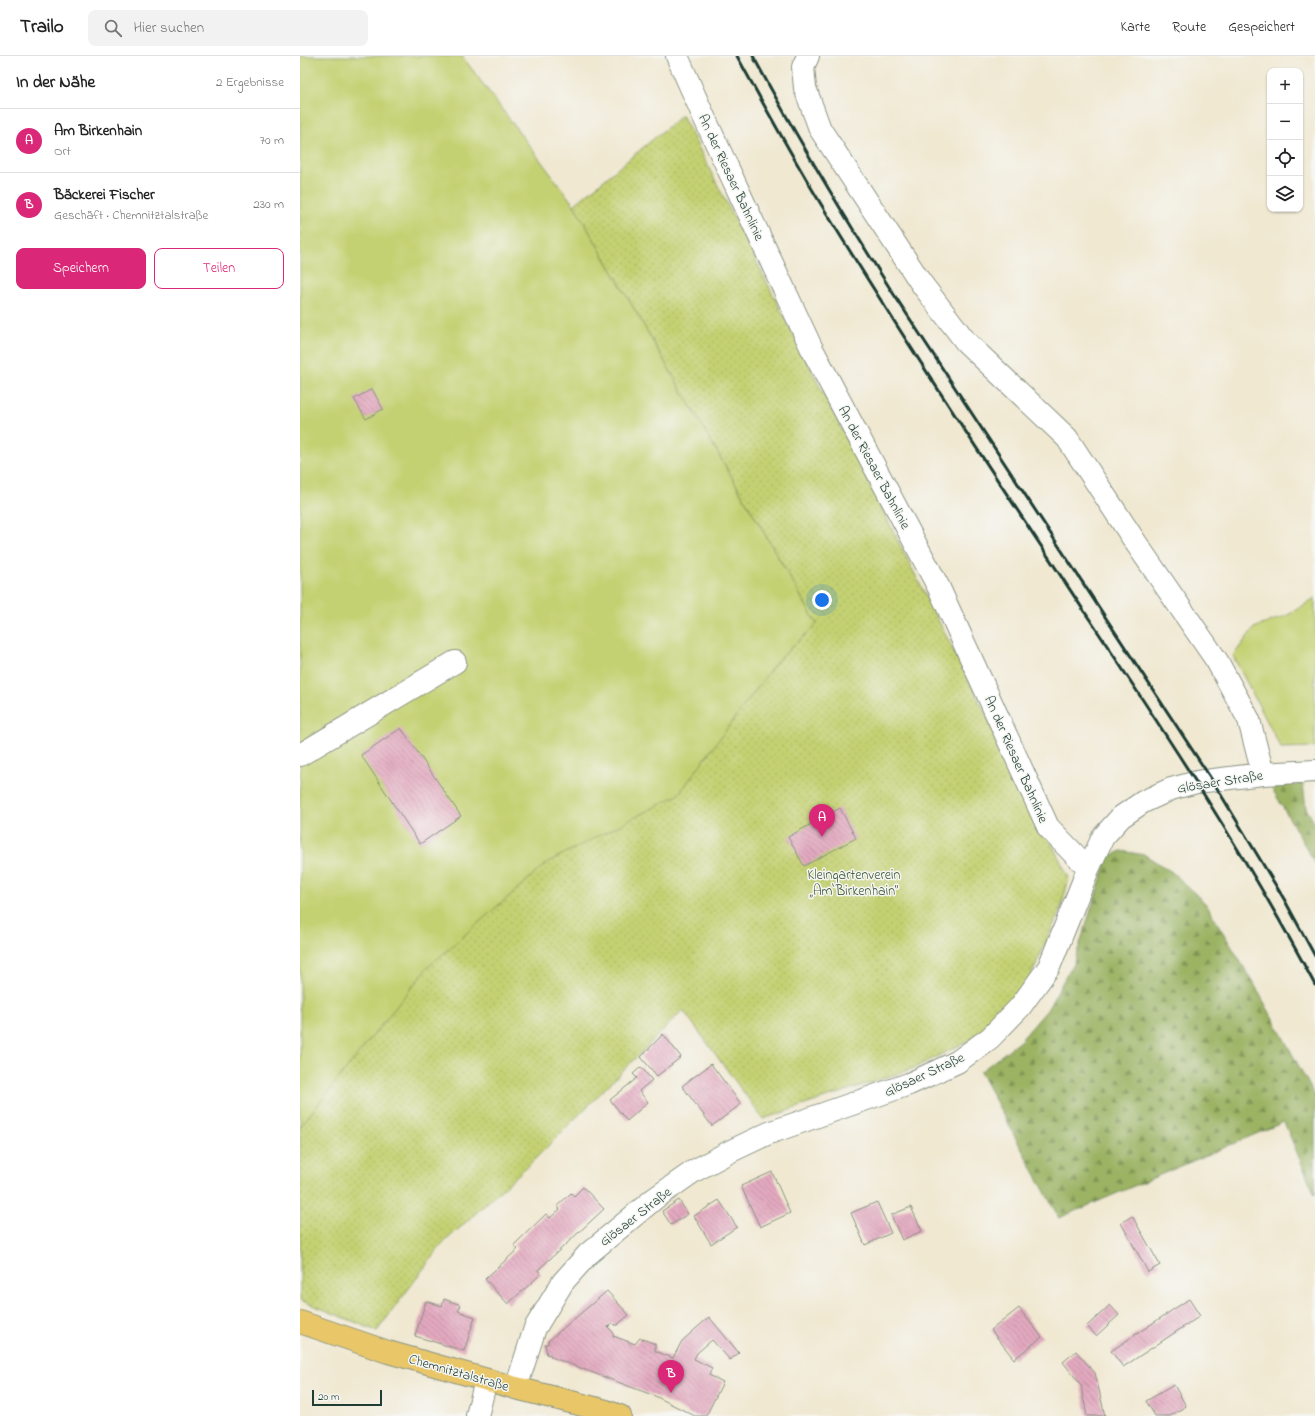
<!DOCTYPE html>
<html lang="de">
<head>
<meta charset="utf-8">
<style>
	:root { --surface:#fff; --page:#f2f2f2; --text:#222; --muted:#767676; --line:#e0e0e0; --accent:#db2777 }
	body { margin:0; font-family:"Indie Flower",sans-serif; background:var(--page); color:var(--text) }
	.controls { position:absolute; right:12px; top:12px; display:grid; overflow:hidden; border-radius:8px; box-shadow:0 1px 3px #0004 }
	.controls button { width:36px; height:36px; display:grid; place-items:center; padding:0; border:0; border-bottom:1px solid var(--line); background:var(--surface); color:var(--text); font:20px sans-serif }
	.scale { position:absolute; left:12px; bottom:10px; width:70px; box-sizing:border-box; padding-left:4px; border:2px solid #1f3d34; border-top:0; font-size:11px; line-height:14px; white-space:nowrap; color:#1f3d34; -webkit-text-stroke:3px #f6f6f2; paint-order:stroke }
	.you { position:absolute; left:522px; top:544px; width:14px; height:14px; margin:-10px; border:3px solid #fff; border-radius:50%; background:#1a73e8; box-shadow:0 0 0 6px #1a73e833 }
	.badge { display:grid; place-items:center; width:26px; height:26px; border-radius:50%; background:var(--accent); color:#fff; font-size:13px; font-weight:700 }
	.pin { position:absolute; translate:-50% -33px; filter:drop-shadow(0 1px 2px #0008) }
	.pin::after { content:''; position:absolute; top:21px; width:14px; height:12px; background:inherit; clip-path:polygon(0 0,100% 0,50% 100%) }
	.list { margin:0; padding:0; list-style:none }
	h2 { display:flex; justify-content:space-between; align-items:center; height:52px; margin:0; padding:0 16px; font-size:17px }
	h2 small { font-size:13px; font-weight:400; color:var(--muted) }
	.list li { display:grid; grid-template-columns:26px 1fr auto; gap:12px; align-items:center; box-sizing:border-box; height:64px; padding:0 16px; border-top:1px solid var(--line) }
	.list b { display:block; font-size:15px; white-space:nowrap }
	.list p { margin:0; font-size:13px; white-space:nowrap; color:var(--muted) }
	.list em { font-size:13px; font-style:normal; color:var(--muted) }
	.actions { display:flex; gap:8px; padding:12px 16px }
	.actions a { flex:1; padding:9px 0; border:1px solid var(--accent); border-radius:8px; text-align:center; font-size:14px; color:var(--accent) }
	.actions .main { background:var(--accent); color:#fff }
	.icon { flex:none; width:22px; height:22px; fill:none; stroke:currentColor; stroke-width:2; stroke-linecap:round; stroke-linejoin:round }
	.map { position:relative; flex:none; width:1015px; height:1360px; overflow:hidden }
	header { display:flex; align-items:center; gap:24px; box-sizing:border-box; height:56px; padding:0 20px; background:var(--surface); border-bottom:1px solid var(--line) }
	header strong { font-size:19px }
	nav { display:flex; gap:22px; margin-inline-start:auto; font-size:14px }
	.search { width:280px; height:36px; background:var(--page); display:flex; align-items:center; gap:10px; box-sizing:border-box; padding:0 14px; border-radius:8px; color:var(--muted); font-size:15px }
	main { display:flex }
	aside { flex:1; background:var(--surface) }
	.map>svg:first-child { display:block }
	.grass { fill:#c4d172; stroke:#728753 }
	.forest { fill:url(#forest-firs); stroke:#5d784c }
	.park { fill:url(#park-dots); stroke:#728753 }
	.building { fill:url(#building-back-hatch) }
	.lines { fill:none; stroke-linecap:round; stroke-linejoin:round }
	.minor-casing { stroke:#889282; stroke-width:24 }
	.major-casing { stroke:#889282; stroke-width:24 }
	.minor { stroke:#fff; stroke-width:22 }
	.major { stroke:#e9c769; stroke-width:22 }
	.rail { stroke:#1f3d34; stroke-width:3 }
	.labels { text-anchor:middle; stroke-width:3; stroke-linejoin:round; paint-order:stroke }
	.street-label { font-size:14px; fill:#1f3d34; stroke:#f6f6f2 }
	.park-label { font-size:14px; fill:#405b40; stroke:#f6f6f2 }
</style>
</head>
<body>
<header>
<strong>Trailo</strong>
<div class="search"><svg class="icon" aria-label="search" viewBox="0 0 24 24"><circle cx="10" cy="10" r="6"/><path d="M15 15l6 6"/></svg>Hier suchen</div>
<nav><a>Karte</a><a>Route</a><a>Gespeichert</a></nav>
</header>
<main>
<aside>
<h2>In der Nähe<small>2 Ergebnisse</small></h2>
<ul class="list">
<li><span class="badge">A</span><div><b>Am Birkenhain</b><p>Ort</p></div><em>70 m</em></li>
<li><span class="badge">B</span><div><b>Bäckerei Fischer</b><p>Geschäft · Chemnitztalstraße</p></div><em>230 m</em></li>
</ul>
<div class="actions"><a class="main">Speichern</a><a>Teilen</a></div>
</aside>
<div class="map">
<svg width="1015" height="1360" viewBox="0 0 1015 1360">
	<defs>
		<pattern id="forest-firs" width="22" height="20" patternUnits="userSpaceOnUse"><rect width="22" height="20" fill="#9bb364"/><path d="M5 1l3.5 6h-7zM16 11l3.5 6h-7z" fill="#7e9353"/></pattern>
		<pattern id="park-dots" width="8" height="8" patternUnits="userSpaceOnUse"><rect width="8" height="8" fill="#c4d172"/><path d="M2 2h.1M6 6h.1" fill="none" stroke="#a8b463" stroke-width="1.8" stroke-linecap="round"/></pattern>
		<pattern id="building-back-hatch" width="6" height="6" patternUnits="userSpaceOnUse"><rect width="6" height="6" fill="#e3a9bf"/><path d="M-1 5l2 2M0 0l6 6M5-1l2 2" fill="none" stroke="#b78b9c"/></pattern>
	</defs>
	<rect width="100%" height="100%" fill="#f6f6f2"/>
	<filter id="ink" filterUnits="userSpaceOnUse"><feTurbulence type="fractalNoise" baseFrequency=".025" numOctaves="2"/><feDisplacementMap in="SourceGraphic" scale="8" xChannelSelector="R" yChannelSelector="G"/><feConvolveMatrix kernelMatrix="1 2 1 2 8 2 1 2 1" color-interpolation-filters="sRGB"/></filter>
	<filter id="wash" filterUnits="userSpaceOnUse"><feTurbulence type="fractalNoise" baseFrequency=".012" numOctaves="4" result="noise"/><feDisplacementMap in="SourceGraphic" scale="16" xChannelSelector="R" yChannelSelector="G"/><feGaussianBlur stdDeviation="0.9" result="paint"/><feColorMatrix in="noise" values="0 0 0 0 0 0 0 0 0 0 0 0 0 0 0 0 0 1.4 0 .05"/><feComposite in="paint" operator="in"/></filter>
	<g filter="url(#wash)">
		<rect width="100%" height="100%" fill="#f0e8d1"/>
		<path class="grass" d="M 0,0 L 162,0 L 274,149 L 517,568 L 381,743 L 0,1071 Z
			M 1015,542 L 1015,691 L 981,692 L 933,600 L 954,572 L 988,559 Z"/>
		<path class="forest" d="M 1003,728 L 1006,752 L 1015,768 L 1015,807 L 970,729 Z
			M 821,795 L 845,799 L 872,816 L 906,848 L 958,935 L 1015,1040 L 1015,1139 L 984,1066 L 759,1162 L 680,1016 L 720,985 L 747,954 L 774,906 L 808,801 Z"/>
		<path class="park" d="M 382,59 L 769,822 L 760,855 L 723,937 L 684,977 L 614,1012 L 463,1063 L 383,954 L 235,1103 L 142,1188 L 77,1275 L 0,1244 L 0,1071 L 127,912 L 248,806 L 378,739 L 477,605 L 517,568 L 274,149 Z"/>
		<g id="blocks">
			<path class="building" d="M 72,333 L 83,353 L 66,363 L 54,343 Z
				M 101,672 L 161,760 L 120,788 L 61,699 Z
				M 540,752 L 556,782 L 504,810 L 488,781 Z
				M 363,978 L 381,1001 L 357,1020 L 341,1001 Z
				M 411,1008 L 441,1048 L 412,1070 L 382,1030 Z
				M 341,1011 L 352,1024 L 339,1035 L 348,1046 L 327,1065 L 310,1044 L 337,1022 L 333,1018 Z
				M 472,1116 L 490,1157 L 460,1171 L 441,1130 Z
				M 283,1131 L 304,1153 L 238,1214 L 241,1218 L 208,1248 L 185,1223 L 218,1193 L 214,1189 L 246,1158 L 250,1162 L 260,1153 L 257,1150 L 271,1137 L 274,1140 Z
				M 379,1144 L 388,1158 L 371,1169 L 362,1155 Z
				M 419,1144 L 437,1171 L 411,1188 L 394,1160 Z
				M 577,1146 L 591,1177 L 565,1189 L 551,1157 Z
				M 611,1151 L 622,1175 L 602,1184 L 591,1159 Z
				M 832,1160 L 860,1209 L 848,1216 L 821,1167 Z
				M 307,1235 L 329,1259 L 317,1269 L 314,1269 L 312,1267 L 308,1271 L 313,1276 L 313,1280 L 335,1288 L 340,1282 L 355,1288 L 355,1295 L 373,1302 L 382,1285 L 409,1261 L 439,1297 L 430,1304 L 412,1284 L 397,1297 L 394,1303 L 412,1312 L 409,1319 L 423,1326 L 406,1360 L 395,1360 L 355,1340 L 251,1301 L 250,1298 L 247,1299 L 245,1288 L 248,1288 L 248,1285 Z
				M 144,1243 L 161,1249 L 158,1255 L 175,1261 L 164,1295 L 115,1280 L 126,1245 L 142,1250 Z
				M 889,1243 L 900,1260 L 823,1311 L 811,1295 Z
				M 810,1249 L 819,1259 L 796,1280 L 787,1270 Z
				M 719,1252 L 742,1281 L 714,1303 L 691,1274 Z
				M 776,1295 L 795,1317 L 805,1360 L 787,1360 L 781,1329 L 763,1306 Z
				M 874,1329 L 886,1350 L 870,1360 L 855,1360 L 846,1345 Z"/>
		</g>
	</g>
	<g filter="url(#ink)">
		<use href="#blocks" fill-opacity="0" stroke="#889282" stroke-width="1"/>
		<g class="lines">
			<defs>
				<path id="minor" d="M 377,0 L 404,61 L 511,291 L 639,532 L 748,771 L 777,801 L 789,811
					M 508,0 L 503,11 L 505,32 L 520,73 L 621,227 L 666,286 L 767,382 L 838,490 L 917,605 L 949,664 L 963,718
					M 0,699 L 155,606
					M 216,1332 L 235,1272 L 263,1226 L 288,1198 L 354,1143 L 394,1115 L 431,1095 L 469,1077 L 609,1028 L 657,1006 L 690,982 L 720,951 L 749,911 L 789,811 L 803,781 L 821,761 L 843,746 L 871,733 L 897,726 L 963,718 L 1015,715
					M 177,1360 L 186,1324"/>
				<path id="major" d="M 0,1266 L 88,1296 L 216,1332 L 306,1355 L 320,1360"/>
			</defs>
			<use href="#minor" class="minor-casing"/>
			<use href="#major" class="major-casing"/>
			<use href="#minor" class="minor"/>
			<use href="#major" class="major"/>
			<path class="rail" d="M 437,0 C 466,53 495,106 527,158 C 611,295 701,429 790,564 C 869,683 948,802 1015,929
				M 453,0 C 496,80 542,157 591,234 L 912,724 L 984,843 L 1015,900"/>
		</g>
	</g>
	<g class="labels">
		<g class="street-label">
			<text transform="translate(432 121) rotate(65)" y="5">An der Riesaer Bahnlinie</text>
			<text transform="translate(575 411) rotate(62)" y="5">An der Riesaer Bahnlinie</text>
			<text transform="translate(717 703) rotate(66)" y="5">An der Riesaer Bahnlinie</text>
			<text transform="translate(920 725) rotate(-9)" y="5">Glösaer Straße</text>
			<text transform="translate(624 1018) rotate(-25)" y="5">Glösaer Straße</text>
			<text transform="translate(335 1160) rotate(-38)" y="5">Glösaer Straße</text>
			<text transform="translate(159 1316) rotate(16)" y="5">Chemnitztalstraße</text>
		</g>
		<g class="park-label">
			<text x="554" y="823">Kleingartenverein<tspan x="554" dy="16">„Am Birkenhain“</tspan></text>
		</g>
	</g>
</svg>
<div class="controls">
<button>+</button>
<button>−</button>
<button><svg class="icon" aria-label="locate" viewBox="0 0 24 24"><circle cx="12" cy="12" r="6"/><path d="M12 2v4M12 18v4M2 12h4M18 12h4"/></svg></button>
<button><svg class="icon" aria-label="layers" viewBox="0 0 24 24"><path d="M12 4l9 5-9 5-9-5zM3 14l9 5 9-5"/></svg></button>
</div>
<div class="scale">20 m</div>
<div class="you"></div>
<div class="pin badge" style="left:522px;top:781px">A</div>
<div class="pin badge" style="left:371px;top:1337px">B</div>
</div>
</main>
</body>
</html>
